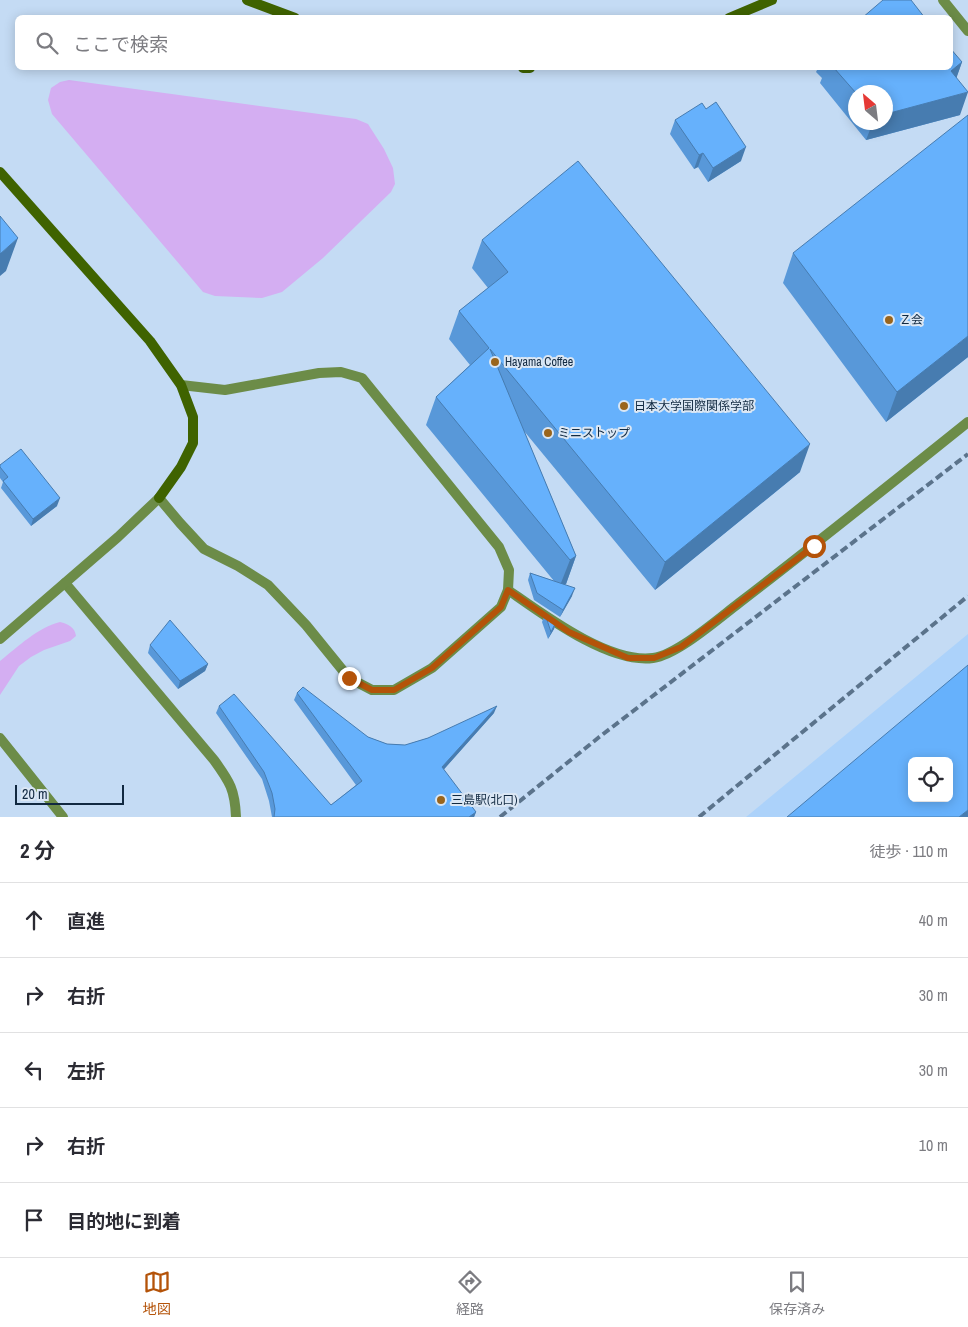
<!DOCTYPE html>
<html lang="ja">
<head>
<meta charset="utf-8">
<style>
	:root { --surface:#fff; --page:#f2f2f3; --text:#2b2b33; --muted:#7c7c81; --line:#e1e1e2; --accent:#b45309 }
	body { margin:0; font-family:"Archivo Narrow","Noto Sans JP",sans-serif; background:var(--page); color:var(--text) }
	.controls { position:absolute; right:15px; bottom:15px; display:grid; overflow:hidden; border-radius:8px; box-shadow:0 2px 12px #0003 }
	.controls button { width:45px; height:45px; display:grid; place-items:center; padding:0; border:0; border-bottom:1px solid var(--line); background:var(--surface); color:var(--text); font:25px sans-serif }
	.compass { position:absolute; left:848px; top:85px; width:45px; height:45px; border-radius:50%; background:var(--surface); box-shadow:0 2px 12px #0003; rotate:332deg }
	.scale { position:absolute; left:15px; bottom:12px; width:109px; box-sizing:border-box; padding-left:5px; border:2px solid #112941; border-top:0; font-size:14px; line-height:18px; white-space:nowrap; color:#112941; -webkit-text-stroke:4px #dbe7f4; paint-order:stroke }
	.stop { position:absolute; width:15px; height:15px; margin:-11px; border:4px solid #b45309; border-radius:50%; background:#fff }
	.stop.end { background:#b45309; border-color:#fff; box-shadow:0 1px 5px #0008 }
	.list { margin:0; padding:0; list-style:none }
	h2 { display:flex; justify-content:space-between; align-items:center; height:65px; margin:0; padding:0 20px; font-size:21px }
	h2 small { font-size:16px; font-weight:400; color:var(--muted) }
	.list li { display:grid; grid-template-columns:32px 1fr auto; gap:15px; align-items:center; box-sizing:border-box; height:75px; padding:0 20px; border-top:1px solid var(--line) }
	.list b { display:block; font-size:19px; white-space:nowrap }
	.list em { font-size:16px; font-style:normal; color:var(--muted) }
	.icon { flex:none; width:28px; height:28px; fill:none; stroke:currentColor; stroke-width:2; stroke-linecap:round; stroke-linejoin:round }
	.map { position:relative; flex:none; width:968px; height:817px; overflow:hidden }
	.search { position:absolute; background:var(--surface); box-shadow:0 2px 12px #0003; left:15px; right:15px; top:15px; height:55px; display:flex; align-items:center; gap:12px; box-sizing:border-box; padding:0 18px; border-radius:8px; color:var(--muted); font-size:19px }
	.sheet { height:440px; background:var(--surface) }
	nav { display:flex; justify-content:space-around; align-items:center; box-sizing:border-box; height:70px; border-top:1px solid var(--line); background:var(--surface); font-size:14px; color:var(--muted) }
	nav a { display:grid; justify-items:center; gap:2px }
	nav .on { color:var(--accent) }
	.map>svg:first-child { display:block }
	.built { fill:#acd2fa; fill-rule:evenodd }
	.green { fill:#d4aef2 }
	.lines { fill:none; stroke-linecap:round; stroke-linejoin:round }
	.lane { stroke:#6c8c48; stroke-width:10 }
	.street { stroke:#6c8c48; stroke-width:10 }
	.secondary { stroke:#3f6300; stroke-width:10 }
	.rail { stroke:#5b738b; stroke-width:4; stroke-dasharray:8 4; stroke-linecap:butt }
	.wall { fill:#5898d9; fill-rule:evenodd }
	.shaded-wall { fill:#477cb0 }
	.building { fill:#66b1fc; stroke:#477cb0; fill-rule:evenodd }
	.route { stroke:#b45309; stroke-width:6 }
	.poi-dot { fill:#9a651c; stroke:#dbe7f4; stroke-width:2 }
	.labels { text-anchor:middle; stroke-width:4; stroke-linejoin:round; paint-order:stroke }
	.poi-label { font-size:12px; fill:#112941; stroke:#dbe7f4; text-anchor:start }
</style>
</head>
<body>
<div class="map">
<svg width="968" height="817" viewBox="0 0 968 817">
	<rect width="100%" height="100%" fill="#c4dbf4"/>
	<path class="built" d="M 968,634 L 968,817 L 746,817 ZM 912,761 L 949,761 L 949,798 L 912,798 Z"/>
	<path class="green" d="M 69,80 L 356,119 L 368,124 L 384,149 L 393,168 L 395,184 L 391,192 L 323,258 L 282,292 L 262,298 L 215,296 L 203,292 L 52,114 L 48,100 L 51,88 L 60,82 Z
		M 60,622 C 68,624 75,627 76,636 L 70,641 L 44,650 L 31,657 L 19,666 L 0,695 L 0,661 C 19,646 37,628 60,622 Z"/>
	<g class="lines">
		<path class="lane" d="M 159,498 L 180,523 L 204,549 L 238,566 L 268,585 L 306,625 L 349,678 L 372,690 L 394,690 L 432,668 L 501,607 L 508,590 L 509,570 L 499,547 L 362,378 L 341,372 L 319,373 L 225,390 L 181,385
			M 65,583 L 214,760 C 230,782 235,790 236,817
			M 0,738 L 63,817"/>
		<path class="street" d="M 943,0 L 968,31
			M 508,590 C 544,615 609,664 653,658 C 677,655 718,619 739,603 C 816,544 892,483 968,422
			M 0,639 L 118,537 L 159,498"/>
		<path class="secondary" d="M 247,0 L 295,18
			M 729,18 L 772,0
			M 523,68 L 530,68
			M 0,172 L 150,341 L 181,385 L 193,417 L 193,443 L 181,467 L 159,498"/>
		<path class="rail" d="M 500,817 L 598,738 L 968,454
			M 699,817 L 968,596"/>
	</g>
	<path class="wall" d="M 962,62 L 956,78 L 960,115 L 866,140 L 820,83 L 822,78 L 816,72 L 818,68 L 950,68 ZM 856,92 L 886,122 L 856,122 Z
		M 675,120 L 741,161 L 708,182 L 698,167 L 694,169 L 670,134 Z
		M 482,240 L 800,472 L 655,590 L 524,431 L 576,556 L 566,584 L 564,585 L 572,596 L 560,617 L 534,600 L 528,580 L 530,573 L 554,581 L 426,425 L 436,397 L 470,365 L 449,339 L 459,311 L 488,288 L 472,268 Z
		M 793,253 L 968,357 L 886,422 L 783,283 Z
		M 0,465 L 57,506 L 31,526 L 1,488 L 3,482 L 0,478 Z
		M 545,614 L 556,622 L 554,629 L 548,639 L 542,622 Z
		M 150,645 L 208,664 L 205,671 L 178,689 L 148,653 Z
		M 297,693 L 368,737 L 387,744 L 405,745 L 428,738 L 494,713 L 443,770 L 476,812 L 474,817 L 272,817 L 269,801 L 262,779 L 216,713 L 219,706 L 331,805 L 356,785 L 294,700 Z"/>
	<path class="shaded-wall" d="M 962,62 L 954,85 L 951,71 Z
		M 968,92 L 960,115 L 866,140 L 873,122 L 886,122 L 886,114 Z
		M 746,147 L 741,161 L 708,182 L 713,168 Z
		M 703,153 L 698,167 L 694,169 L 699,155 Z
		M 18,238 L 6,271 L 0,276 L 0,254 Z
		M 968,336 L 968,357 L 886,422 L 897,392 Z
		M 810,444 L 800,472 L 655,590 L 665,562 Z
		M 60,498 L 57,506 L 31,526 L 33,519 Z
		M 576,556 L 566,584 L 559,588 L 570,560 Z
		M 575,588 L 572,596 L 560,617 L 563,610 Z
		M 556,622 L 554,629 L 548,639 L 551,632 Z
		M 208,664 L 205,671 L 178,689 L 180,681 Z
		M 497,706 L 494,713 L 439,775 L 442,767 Z
		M 968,810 L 968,817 L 959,817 Z
		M 476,812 L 474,817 L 469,817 Z"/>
	<path class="building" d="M 883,0 L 911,0 L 925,18 L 862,18 Z
		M 950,48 L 962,62 L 951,71 L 968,92 L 886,114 L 886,92 L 856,92 L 856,93 L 834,68 L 950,68 Z
		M 716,102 L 746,147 L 713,168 L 703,153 L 699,155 L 675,120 L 702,103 L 706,109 Z
		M 968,115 L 968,336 L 897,392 L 793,253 Z
		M 578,161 L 810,444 L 665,562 L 490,349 L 576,556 L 570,560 L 436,397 L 489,348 L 459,311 L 508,272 L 482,240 Z
		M 0,216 L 18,238 L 0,254 Z
		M 21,449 L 60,498 L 33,519 L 3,481 L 8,477 L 0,467 L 0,465 Z
		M 530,573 L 575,588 L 563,610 L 537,593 Z
		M 545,614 L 556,622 L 551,632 Z
		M 170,620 L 208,664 L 180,681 L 150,645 Z
		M 968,665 L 968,810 L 959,817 L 787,817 ZM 912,761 L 949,761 L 949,798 L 912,798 Z
		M 303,687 L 368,737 L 387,744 L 405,745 L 428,738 L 497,706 L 442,767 L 476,812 L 469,817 L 274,817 L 275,809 L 272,793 L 264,772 L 219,706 L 234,694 L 331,805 L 362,781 L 297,693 Z"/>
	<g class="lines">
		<path class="route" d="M 349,678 L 372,690 L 394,690 L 432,668 L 501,607 L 508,590 L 569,632 L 628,658 L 654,658 L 681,647 L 814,546"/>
	</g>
	<g class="poi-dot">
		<circle cx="889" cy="320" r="5"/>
		<circle cx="495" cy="362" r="5"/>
		<circle cx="624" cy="406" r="5"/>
		<circle cx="548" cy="433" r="5"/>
		<circle cx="441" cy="800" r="5"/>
	</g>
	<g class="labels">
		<g class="poi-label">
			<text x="899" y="324">Ｚ会</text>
			<text x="505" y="366">Hayama Coffee</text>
			<text x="634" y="410">日本大学国際関係学部</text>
			<text x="558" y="437">ミニストップ</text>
			<text x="451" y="804">三島駅(北口)</text>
		</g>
	</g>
</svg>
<div class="controls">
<button><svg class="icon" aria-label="locate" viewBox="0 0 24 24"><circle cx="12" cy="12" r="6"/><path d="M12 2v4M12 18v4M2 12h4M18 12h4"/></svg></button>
</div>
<svg class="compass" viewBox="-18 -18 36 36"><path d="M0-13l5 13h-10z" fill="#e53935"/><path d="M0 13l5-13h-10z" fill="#7c7c81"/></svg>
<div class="scale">20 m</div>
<div class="stop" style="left:814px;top:546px"></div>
<div class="stop end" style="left:349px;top:678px"></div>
<div class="search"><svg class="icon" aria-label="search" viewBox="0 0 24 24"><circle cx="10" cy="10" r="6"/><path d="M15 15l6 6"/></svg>ここで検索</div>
</div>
<section class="sheet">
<h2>2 分<small>徒歩 · 110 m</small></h2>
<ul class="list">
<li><svg class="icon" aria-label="ahead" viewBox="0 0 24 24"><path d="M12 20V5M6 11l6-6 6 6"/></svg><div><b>直進</b></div><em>40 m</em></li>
<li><svg class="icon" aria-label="right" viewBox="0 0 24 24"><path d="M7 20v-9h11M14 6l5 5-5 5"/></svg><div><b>右折</b></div><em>30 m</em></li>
<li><svg class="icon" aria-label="left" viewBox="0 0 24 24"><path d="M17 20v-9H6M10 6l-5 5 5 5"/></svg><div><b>左折</b></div><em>30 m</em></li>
<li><svg class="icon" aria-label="right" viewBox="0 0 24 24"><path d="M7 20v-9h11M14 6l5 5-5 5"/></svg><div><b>右折</b></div><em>10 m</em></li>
<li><svg class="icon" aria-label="arrive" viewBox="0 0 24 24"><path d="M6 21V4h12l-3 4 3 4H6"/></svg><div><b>目的地に到着</b></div></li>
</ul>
</section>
<nav>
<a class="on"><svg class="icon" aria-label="map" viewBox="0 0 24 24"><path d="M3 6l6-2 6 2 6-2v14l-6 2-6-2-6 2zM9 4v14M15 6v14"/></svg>地図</a>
<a><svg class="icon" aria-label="directions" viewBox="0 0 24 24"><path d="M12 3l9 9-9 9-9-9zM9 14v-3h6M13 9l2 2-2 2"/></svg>経路</a>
<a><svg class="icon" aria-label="saved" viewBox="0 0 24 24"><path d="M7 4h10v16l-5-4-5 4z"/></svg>保存済み</a>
</nav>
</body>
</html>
